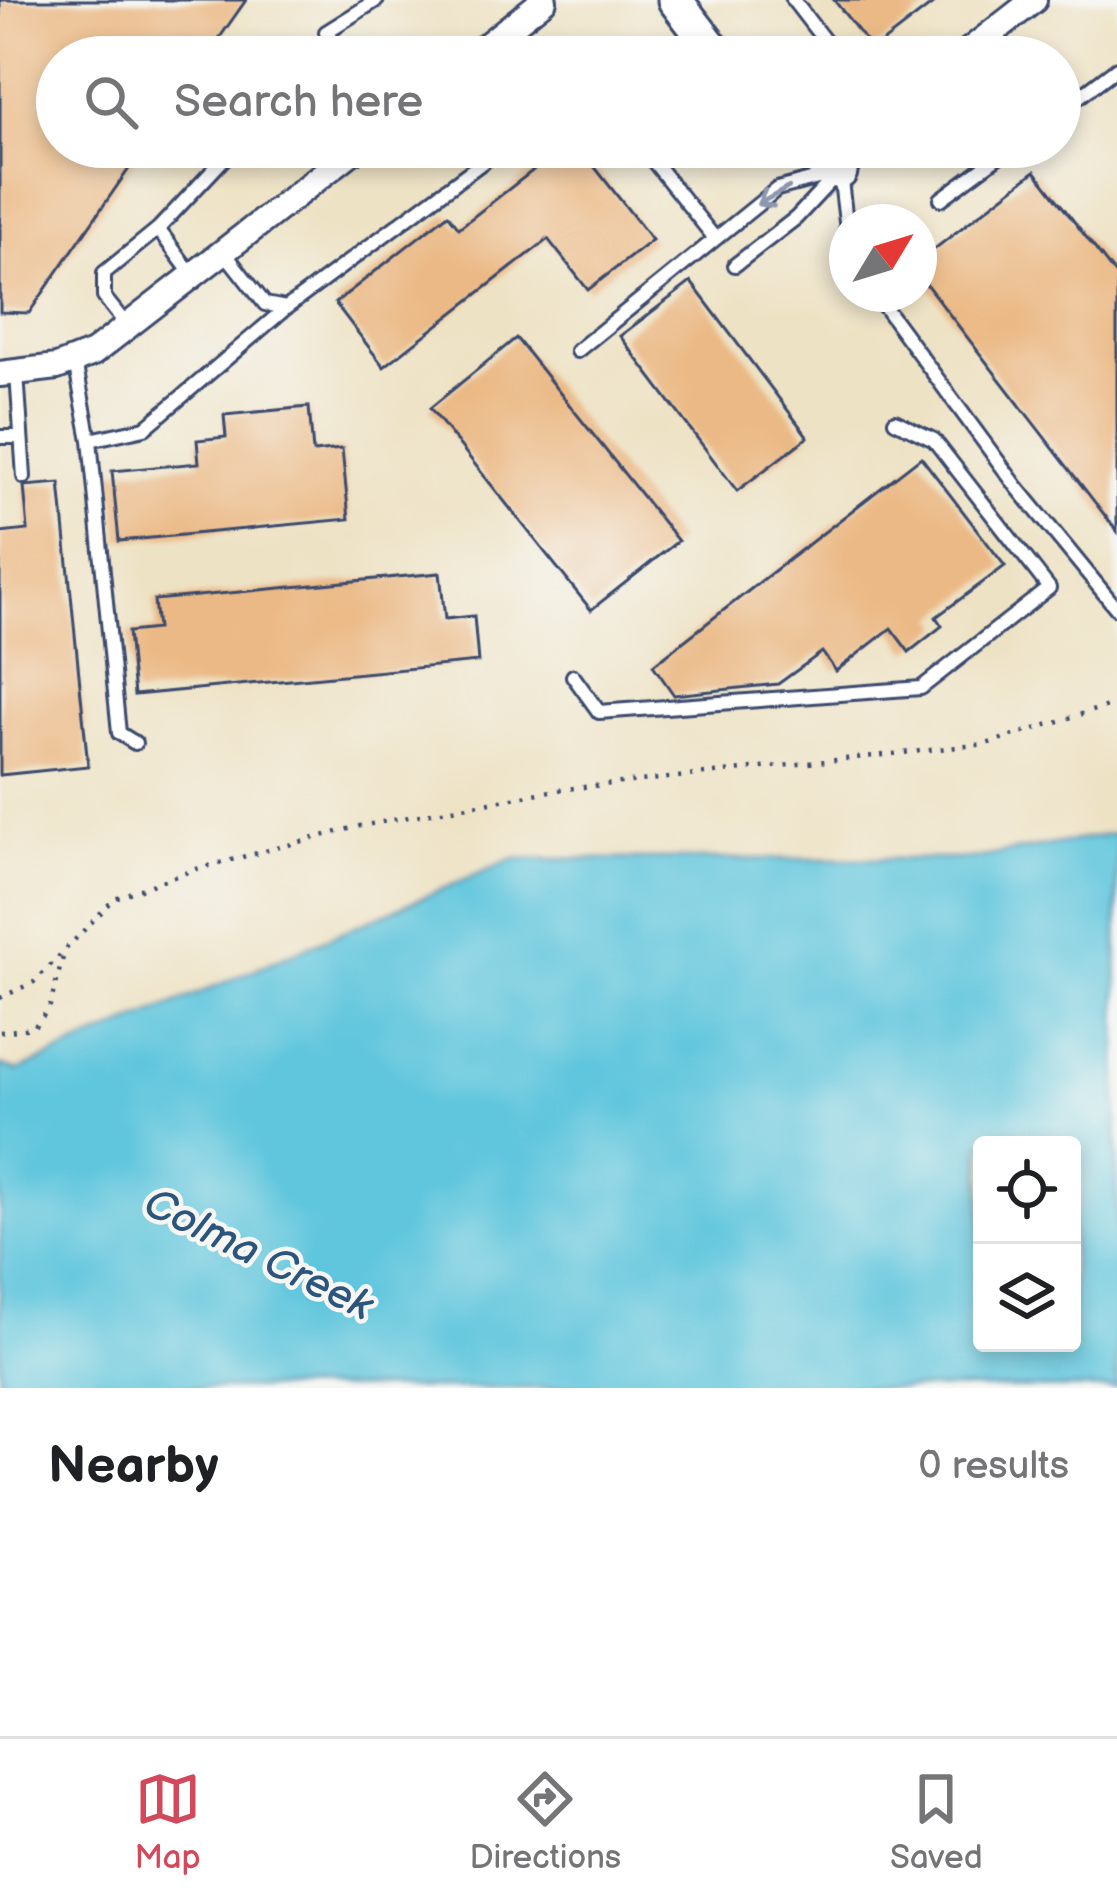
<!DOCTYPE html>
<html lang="en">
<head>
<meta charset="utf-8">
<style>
	:root { --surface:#fff; --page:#f6f6f6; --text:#202124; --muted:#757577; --line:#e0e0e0; --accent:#d1495b }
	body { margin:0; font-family:"Balsamiq Sans",sans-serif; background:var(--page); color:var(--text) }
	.controls { position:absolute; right:36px; bottom:36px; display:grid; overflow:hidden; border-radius:12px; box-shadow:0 6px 18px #0003 }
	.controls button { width:108px; height:108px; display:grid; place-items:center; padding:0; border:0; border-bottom:3px solid var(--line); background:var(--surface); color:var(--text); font:60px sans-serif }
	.compass { position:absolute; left:829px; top:204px; width:108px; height:108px; border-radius:50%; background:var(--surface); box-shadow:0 6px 18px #0003; rotate:52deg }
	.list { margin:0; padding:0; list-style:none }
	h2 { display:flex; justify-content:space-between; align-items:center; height:156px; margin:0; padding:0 48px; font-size:51px }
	h2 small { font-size:39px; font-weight:400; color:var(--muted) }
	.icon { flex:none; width:66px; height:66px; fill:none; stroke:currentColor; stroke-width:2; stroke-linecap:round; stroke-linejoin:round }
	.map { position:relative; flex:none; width:1117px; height:1388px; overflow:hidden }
	.search { position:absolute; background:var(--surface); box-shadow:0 6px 18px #0003; left:36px; right:36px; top:36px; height:132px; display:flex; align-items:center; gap:30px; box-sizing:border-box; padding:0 42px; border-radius:66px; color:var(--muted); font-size:45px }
	.sheet { height:348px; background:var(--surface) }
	nav { display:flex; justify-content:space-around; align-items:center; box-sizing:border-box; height:168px; border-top:3px solid var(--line); background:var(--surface); font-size:33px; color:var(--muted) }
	nav a { display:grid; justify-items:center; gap:6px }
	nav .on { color:var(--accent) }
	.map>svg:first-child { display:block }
	.water { fill:#60c6dd; stroke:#3e7a9e; stroke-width:3; fill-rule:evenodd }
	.building { fill:#ebb985 }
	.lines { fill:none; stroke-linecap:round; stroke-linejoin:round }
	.lane-casing { stroke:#3b4a6d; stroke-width:18 }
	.street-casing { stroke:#3b4a6d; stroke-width:30 }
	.secondary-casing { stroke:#3b4a6d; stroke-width:39 }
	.path { stroke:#3b4a6d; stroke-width:4.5; stroke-dasharray:3 9; stroke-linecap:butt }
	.lane { stroke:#fff; stroke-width:12 }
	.street { stroke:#fff; stroke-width:24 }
	.secondary { stroke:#fff; stroke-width:33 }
	.oneway { stroke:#8d97ae }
	.labels { text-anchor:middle; stroke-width:9; stroke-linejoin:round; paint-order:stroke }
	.water-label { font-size:42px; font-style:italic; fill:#2c557e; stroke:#f6f6f2 }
</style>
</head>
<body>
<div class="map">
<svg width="1117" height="1388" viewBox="0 0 1117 1388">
	<rect width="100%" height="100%" fill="#f6f6f2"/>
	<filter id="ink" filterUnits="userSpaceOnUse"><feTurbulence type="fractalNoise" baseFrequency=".00833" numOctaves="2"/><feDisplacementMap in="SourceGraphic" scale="24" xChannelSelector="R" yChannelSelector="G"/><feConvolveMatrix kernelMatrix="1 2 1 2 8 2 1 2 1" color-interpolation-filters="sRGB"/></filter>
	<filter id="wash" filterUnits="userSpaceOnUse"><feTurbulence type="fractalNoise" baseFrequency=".004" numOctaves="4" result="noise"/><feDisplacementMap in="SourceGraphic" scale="48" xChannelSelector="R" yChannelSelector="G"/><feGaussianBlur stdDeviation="2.7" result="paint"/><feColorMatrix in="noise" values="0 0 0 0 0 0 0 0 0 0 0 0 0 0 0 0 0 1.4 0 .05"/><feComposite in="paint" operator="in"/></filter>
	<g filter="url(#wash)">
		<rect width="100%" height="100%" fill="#eee2c4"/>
		<path class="water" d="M 1117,833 L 1117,1388 L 0,1388 L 0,1065 L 18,1071 L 512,859 L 971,859 ZM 982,1145 L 1072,1145 L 1072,1343 L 982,1343 Z"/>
		<g id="blocks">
			<path class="building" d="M 0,0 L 246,0 L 206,57 L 57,57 L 57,147 L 144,147 L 29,313 L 0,312 Z
				M 834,0 L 938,0 L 873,50 Z
				M 563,147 L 579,147 L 652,240 L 588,290 L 548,239 L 384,367 L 335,303 L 448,214 L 459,228 Z
				M 1035,171 L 1117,277 L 1117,531 L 919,275 L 919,261 Z
				M 691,282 L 808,437 L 737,491 L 620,336 Z
				M 516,338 L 678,541 L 591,610 L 430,408 Z
				M 309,407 L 313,452 L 342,449 L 349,519 L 119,541 L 112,471 L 199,463 L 197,440 L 226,437 L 224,415 Z
				M 921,457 L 1005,566 L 936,617 L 942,626 L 909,652 L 891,628 L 836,671 L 822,652 L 778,684 L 674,695 L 653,665 Z
				M 60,483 L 88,766 L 0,775 L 0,533 L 28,530 L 24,486 Z
				M 440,573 L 445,619 L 474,616 L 478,662 L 134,695 L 128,632 L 157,629 L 154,600 Z"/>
		</g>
	</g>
	<g filter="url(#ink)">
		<use href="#blocks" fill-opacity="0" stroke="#3b4a6d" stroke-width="3"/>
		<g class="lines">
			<defs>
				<path id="lane" d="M 793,0 L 837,57
					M 994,32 L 1013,57
					M 346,57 L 326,32 L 377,0
					M 1060,111 L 1117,68
					M 642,147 L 713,236
					M 840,173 L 847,230
					M 941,199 L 1011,147
					M 158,229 L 193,276
					M 224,252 L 265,304 L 286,308
					M 735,265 L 796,218 L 839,172
					M 875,294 L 1017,487 L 1117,609
					M 128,327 L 104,297 L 104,273 L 158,229 L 235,147
					M 577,351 L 777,189 L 833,174
					M 75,362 L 90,440 L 119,733 L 135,743
					M 17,373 L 24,477
					M 0,437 L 21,437
					M 90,440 L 145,428 L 286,308 L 503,147
					M 573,676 L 599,712 L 921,688 L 1049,588 L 934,440 L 895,421"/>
				<path id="street" d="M 472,57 L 544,0
					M 961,57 L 1034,0
					M 840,172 L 862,147
					M 0,374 L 57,367 L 93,353 L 358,147"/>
				<path id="secondary" d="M 675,0 L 719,57
					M 797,147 L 840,172"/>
			</defs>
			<use href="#lane" class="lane-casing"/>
			<use href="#street" class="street-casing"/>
			<use href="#secondary" class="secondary-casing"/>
			<path class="path" d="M 0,998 L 34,982 L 115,898 L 193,870 L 360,826 L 556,790 L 986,744 L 1117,703
				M 0,1032 L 33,1028 L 49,1009 L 65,950"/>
			<use href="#lane" class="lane"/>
			<use href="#street" class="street"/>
			<use href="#secondary" class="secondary"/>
		</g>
		<defs><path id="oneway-shaft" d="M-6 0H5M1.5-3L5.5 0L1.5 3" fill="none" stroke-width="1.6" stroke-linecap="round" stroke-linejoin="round" transform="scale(3)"/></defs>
		<use class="oneway" href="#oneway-shaft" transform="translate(773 196) rotate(151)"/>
	</g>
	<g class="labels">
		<g class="water-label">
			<text transform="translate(259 1253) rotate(26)" y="15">Colma Creek</text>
		</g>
	</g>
</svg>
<div class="controls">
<button><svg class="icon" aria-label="locate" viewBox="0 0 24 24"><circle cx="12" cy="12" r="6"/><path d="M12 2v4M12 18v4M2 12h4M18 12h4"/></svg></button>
<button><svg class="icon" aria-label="layers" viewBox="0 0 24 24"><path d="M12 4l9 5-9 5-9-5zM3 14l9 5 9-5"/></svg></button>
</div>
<svg class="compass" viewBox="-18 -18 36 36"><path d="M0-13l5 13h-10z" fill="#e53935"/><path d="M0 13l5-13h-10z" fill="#757577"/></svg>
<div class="search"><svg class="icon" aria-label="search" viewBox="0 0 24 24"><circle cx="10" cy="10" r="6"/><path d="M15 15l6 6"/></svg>Search here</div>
</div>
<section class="sheet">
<h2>Nearby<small>0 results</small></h2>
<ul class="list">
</ul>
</section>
<nav>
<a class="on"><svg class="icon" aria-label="map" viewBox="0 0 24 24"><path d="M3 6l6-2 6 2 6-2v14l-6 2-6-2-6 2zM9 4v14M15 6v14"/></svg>Map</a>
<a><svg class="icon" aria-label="directions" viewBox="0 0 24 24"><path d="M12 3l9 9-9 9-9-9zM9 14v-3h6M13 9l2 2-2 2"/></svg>Directions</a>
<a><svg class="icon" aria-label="saved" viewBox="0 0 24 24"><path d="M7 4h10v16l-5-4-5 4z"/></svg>Saved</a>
</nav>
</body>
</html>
